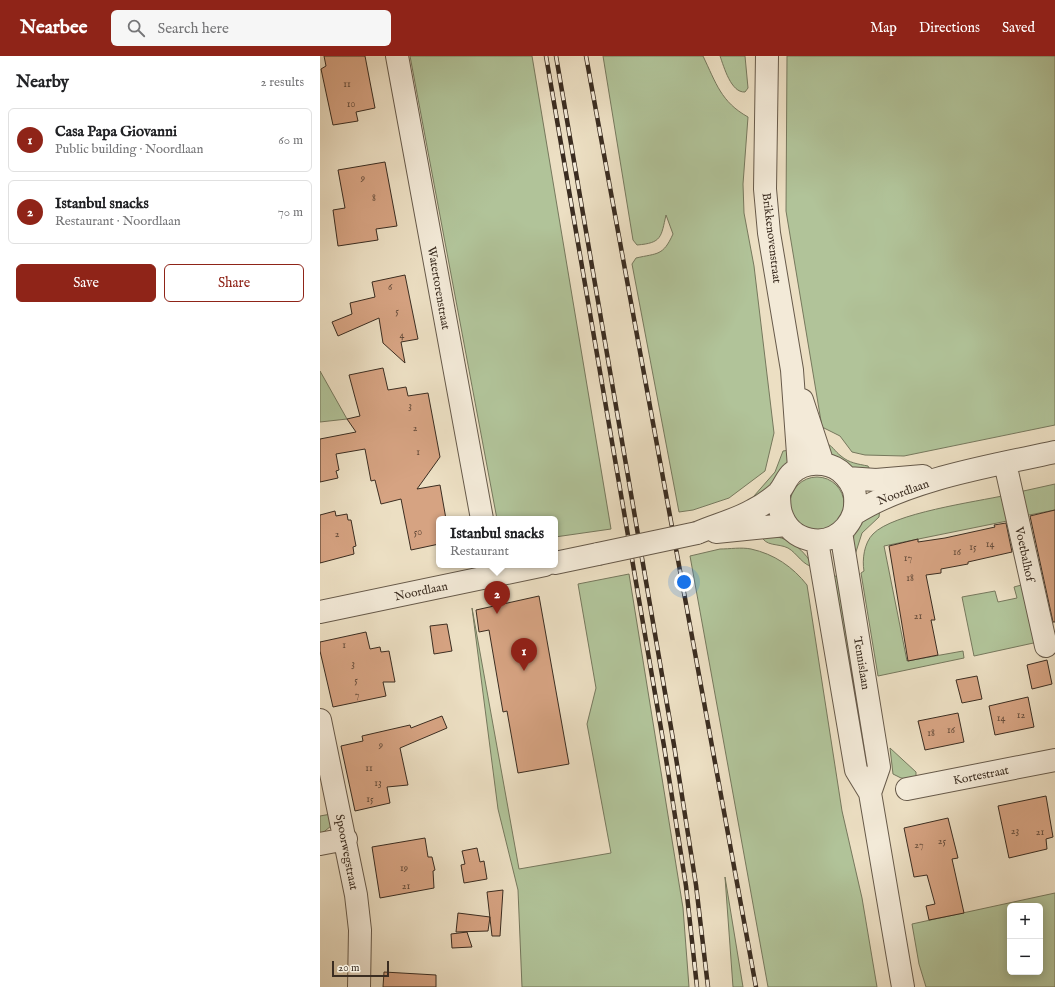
<!DOCTYPE html>
<html lang="en">
<head>
<meta charset="utf-8">
<style>
	:root { --surface:#fff; --page:#f6f6f6; --text:#202124; --muted:#757577; --line:#e0e0e0; --accent:#8f2418 }
	body { margin:0; font-family:"IM FELL English",serif; background:var(--page); color:var(--text) }
	.controls { position:absolute; right:12px; bottom:12px; display:grid; overflow:hidden; border-radius:6px; box-shadow:0 2px 10px #0003 }
	.controls button { width:36px; height:36px; display:grid; place-items:center; padding:0; border:0; border-bottom:1px solid var(--line); background:var(--surface); color:var(--text); font:20px sans-serif }
	.scale { position:absolute; left:12px; bottom:10px; width:57px; box-sizing:border-box; padding-left:4px; border:2px solid #3b2d21; border-top:0; font-size:11px; line-height:14px; white-space:nowrap; color:#3b2d21; -webkit-text-stroke:3px #f3ead8; paint-order:stroke }
	.you { position:absolute; left:364px; top:526px; width:14px; height:14px; margin:-10px; border:3px solid #fff; border-radius:50%; background:#1a73e8; box-shadow:0 0 0 6px #1a73e833 }
	.badge { display:grid; place-items:center; width:26px; height:26px; border-radius:50%; background:var(--accent); color:#fff; font-size:13px; font-weight:700 }
	.pin { position:absolute; translate:-50% -33px; filter:drop-shadow(0 1px 2px #0008) }
	.pin::after { content:''; position:absolute; top:21px; width:14px; height:12px; background:inherit; clip-path:polygon(0 0,100% 0,50% 100%) }
	.popup { position:absolute; left:116px; top:460px; width:122px; height:52px; box-sizing:border-box; display:grid; place-content:center; border-radius:6px; background:var(--surface); filter:drop-shadow(0 1px 3px #0005); font-size:13px; white-space:nowrap; color:var(--muted) }
	.popup b { font-size:15px; color:var(--text) }
	.popup::after { content:''; position:absolute; left:50%; top:100%; margin-left:-8px; border:8px solid transparent; border-top-color:var(--surface) }
	.list { margin:0; padding:0; list-style:none }
	h2 { display:flex; justify-content:space-between; align-items:center; height:52px; margin:0; padding:0 16px; font-size:17px }
	h2 small { font-size:13px; font-weight:400; color:var(--muted) }
	.list li { display:grid; grid-template-columns:26px 1fr auto; gap:12px; align-items:center; box-sizing:border-box; height:64px; margin:0 8px 8px; padding:0 8px; border:1px solid var(--line); border-radius:6px }
	.list b { display:block; font-size:15px; white-space:nowrap }
	.list p { margin:0; font-size:13px; white-space:nowrap; color:var(--muted) }
	.list em { font-size:13px; font-style:normal; color:var(--muted) }
	.actions { display:flex; gap:8px; padding:12px 16px }
	.actions a { flex:1; padding:9px 0; border:1px solid var(--accent); border-radius:6px; text-align:center; font-size:14px; color:var(--accent) }
	.actions .main { background:var(--accent); color:#fff }
	.icon { flex:none; width:22px; height:22px; fill:none; stroke:currentColor; stroke-width:2; stroke-linecap:round; stroke-linejoin:round }
	.map { position:relative; flex:none; width:735px; height:931px; overflow:hidden }
	header { display:flex; align-items:center; gap:24px; box-sizing:border-box; height:56px; padding:0 20px; background:var(--accent); color:#fff }
	header strong { font-size:19px }
	nav { display:flex; gap:22px; margin-inline-start:auto; font-size:14px }
	.search { width:280px; height:36px; background:var(--page); display:flex; align-items:center; gap:10px; box-sizing:border-box; padding:0 14px; border-radius:6px; color:var(--muted); font-size:15px }
	main { display:flex }
	aside { flex:1; background:var(--surface) }
	.map>svg:first-child { display:block }
	.green { fill:#b1c399; stroke:#76785d; fill-rule:evenodd }
	.building { fill:#d6a382; stroke:#3b2d21 }
	.lines { fill:none; stroke-linecap:round; stroke-linejoin:round }
	.minor-casing { stroke:#675a4a; stroke-width:24 }
	.minor { stroke:#f3ead8; stroke-width:22 }
	.rail-casing { stroke:#3b2d21; stroke-width:4.5 }
	.rail { stroke:#f3ead8; stroke-width:3; stroke-dasharray:9; stroke-linecap:butt }
	.minor-bridge-casing { stroke:#675a4a; stroke-width:24; stroke-linecap:butt }
	.minor-bridge { stroke:#f3ead8; stroke-width:22 }
	.labels { text-anchor:middle; stroke-width:4; stroke-linejoin:round; paint-order:stroke }
	.number-label { font-size:10px; fill:#624a39 }
	.street-label { font-size:12px; fill:#3b2d21; stroke:#f3ead8 }
</style>
</head>
<body>
<header>
<strong>Nearbee</strong>
<div class="search"><svg class="icon" aria-label="search" viewBox="0 0 24 24"><circle cx="10" cy="10" r="6"/><path d="M15 15l6 6"/></svg>Search here</div>
<nav><a>Map</a><a>Directions</a><a>Saved</a></nav>
</header>
<main>
<aside>
<h2>Nearby<small>2 results</small></h2>
<ul class="list">
<li><span class="badge">1</span><div><b>Casa Papa Giovanni</b><p>Public building · Noordlaan</p></div><em>60 m</em></li>
<li><span class="badge">2</span><div><b>Istanbul snacks</b><p>Restaurant · Noordlaan</p></div><em>70 m</em></li>
</ul>
<div class="actions"><a class="main">Save</a><a>Share</a></div>
</aside>
<div class="map">
<svg width="735" height="931" viewBox="0 0 735 931">
	<rect width="100%" height="100%" fill="#ecdfc3"/>
	<filter id="stains"><feTurbulence type="fractalNoise" baseFrequency=".005" numOctaves="4"/><feColorMatrix values="0 0 0 0 .2 0 0 0 0 .09 0 0 0 0 .02 0 0 0 .5 -.17"/></filter>
	<radialGradient id="worn" r=".72"><stop offset=".6" stop-color="#630" stop-opacity="0"/><stop offset="1" stop-color="#630" stop-opacity=".3"/></radialGradient>
	<path class="green" d="M 90,0 L 212,0 L 291,473 L 235,481 L 235,463 L 177,463 Z
		M 283,0 L 383,0 C 396,27 401,46 428,61 L 423,128 L 424,157 L 434,210 L 454,377 L 445,415 L 409,442 L 373,454 L 359,456 L 312,208 L 316,202 C 338,197 343,200 353,178 L 346,159 C 341,181 342,187 317,189 L 313,184 Z
		M 400,0 L 425,0 L 428,32 L 425,36 C 411,37 404,11 400,0 Z
		M 467,0 L 735,0 L 735,369 L 584,400 L 545,399 L 532,396 L 520,380 L 502,371 L 466,155 Z
		M 0,315 L 27,363 L 0,366 Z
		M 504,387 C 512,388 515,396 521,400 C 529,407 538,408 548,410 L 551,415 L 544,419 L 513,404 Z
		M 470,394 L 467,412 L 436,446 L 434,440 L 455,416 L 463,395 Z
		M470 448a27 27 0 1 1 54 0a27 27 0 1 1-54 0Z
		M 735,428 L 735,454 L 704,460 L 699,436 Z
		M 687,439 L 692,464 L 564,490 L 587,605 L 643,595 L 644,602 L 558,620 L 541,517 L 544,515 C 542,504 544,487 553,478 C 573,457 655,446 687,439 Z
		M 560,451 L 559,461 L 542,477 L 534,502 C 531,469 536,471 560,451 Z
		M 441,479 C 466,479 481,490 494,511 C 483,510 477,497 468,492 C 458,487 445,491 441,479 Z
		M 400,493 C 410,493 421,491 431,493 C 454,498 473,511 487,529 L 522,755 L 542,842 L 557,931 L 448,931 L 370,500 Z
		M 309,518 L 363,852 L 369,931 L 202,931 L 198,834 L 178,753 L 152,552 L 199,813 L 291,797 L 267,668 L 276,632 L 258,528 Z
		M 520,519 L 552,713 L 543,714 L 508,522 Z
		M 705,528 L 718,586 L 654,600 L 642,541 L 675,535 L 678,546 L 697,542 L 694,531 Z
		M 570,692 L 596,716 L 596,723 L 581,722 L 573,718 Z
		M 11,758 L 11,770 L 0,779 L 0,760 Z
		M 405,821 L 423,931 L 413,931 Z
		M 735,837 L 735,931 L 606,931 L 599,908 L 592,868 ZM 690,850 L 720,850 L 720,916 L 690,916 Z"/>
	<path class="building" d="M 4,0 L 45,0 L 55,52 L 36,56 L 38,65 L 13,69 L 1,13 L 6,10 Z
		M 65,106 L 77,170 L 56,173 L 58,184 L 18,190 L 13,154 L 25,152 L 18,114 Z
		M 85,219 L 98,283 L 81,286 L 85,307 L 63,287 L 59,262 L 18,280 L 12,266 L 32,258 L 30,247 L 55,241 L 52,226 Z
		M 63,312 L 68,334 L 86,331 L 88,340 L 108,337 L 120,401 L 97,433 L 120,429 L 126,463 L 119,463 L 119,488 L 91,494 L 81,443 L 61,448 L 55,424 L 51,425 L 45,393 L 16,398 L 19,414 L 16,415 L 18,422 L 0,426 L 0,383 L 36,376 L 27,363 L 40,360 L 29,319 Z
		M 735,454 L 735,566 L 733,566 L 710,460 Z
		M 15,455 L 16,460 L 27,458 L 28,464 L 31,464 L 36,490 L 33,491 L 34,498 L 0,507 L 0,459 Z
		M 686,467 L 692,496 L 648,506 L 648,508 L 621,513 L 621,517 L 606,519 L 615,564 L 611,564 L 618,599 L 588,605 L 569,490 L 598,483 L 598,486 L 625,482 L 675,471 L 674,469 Z
		M 219,540 L 249,708 L 198,717 L 187,655 L 183,656 L 169,574 L 159,576 L 156,554 Z
		M 127,568 L 132,595 L 114,598 L 110,570 Z
		M 46,576 L 50,593 L 60,591 L 61,596 L 69,595 L 75,626 L 63,626 L 66,640 L 13,651 L 0,595 L 0,586 Z
		M 727,604 L 732,628 L 712,633 L 707,609 Z
		M 657,620 L 662,643 L 642,647 L 636,624 Z
		M 708,641 L 714,671 L 675,679 L 669,650 Z
		M 638,657 L 644,686 L 605,694 L 598,665 Z
		M 122,660 L 127,672 L 80,692 L 88,729 L 67,731 L 70,747 L 35,755 L 21,690 L 43,685 L 42,680 L 90,669 L 91,672 Z
		M 726,740 L 733,781 L 726,783 L 727,793 L 689,802 L 678,750 Z
		M 628,762 L 638,802 L 632,803 L 644,857 L 609,864 L 606,850 L 615,848 L 607,819 L 594,821 L 584,772 Z
		M 105,782 L 108,801 L 112,801 L 115,814 L 113,815 L 114,832 L 60,842 L 52,791 Z
		M 157,792 L 160,806 L 164,805 L 167,823 L 144,827 L 141,809 L 145,808 L 142,795 Z
		M 183,834 L 180,880 L 172,880 L 167,836 Z
		M 138,857 L 170,861 L 168,875 L 136,876 Z
		M 147,876 L 152,891 L 132,892 L 131,878 Z
		M 64,916 L 116,919 L 116,931 L 63,931 Z"/>
	<g class="lines">
		<defs>
			<path id="minor" d="M 77,0 L 162,463
				M 447,0 L 445,133 L 449,177 L 472,314 L 479,412
				M 482,344 L 503,408
				M 685,407 L 726,590
				M 527,422 L 556,424 L 603,420
				M 534,458 C 589,423 671,410 735,396
				M 396,476 L 466,469
				M 521,476 L 559,711 L 550,737
				M 377,477 C 395,469 416,464 433,454 C 441,450 451,443 458,437 C 464,431 466,422 472,417 C 484,405 507,405 520,415 C 528,422 534,430 535,440 C 536,453 534,461 526,471 C 506,494 470,486 461,457 C 459,451 459,443 459,436
				M 497,485 L 536,714 L 550,737 L 583,931
				M 235,507 L 278,498
				M 0,556 L 225,509
				M 0,664 L 36,839 L 40,874 L 39,931
				M 587,733 L 735,704
				M 0,788 L 26,783"/>
		</defs>
		<use href="#minor" class="minor-casing"/>
		<use href="#minor" class="minor"/>
		<defs>
			<path id="rail" d="M 226,0 L 344,690 L 366,830 L 377,931
				M 236,0 L 354,689 L 376,829 L 388,931
				M 266,0 L 436,931"/>
		</defs>
		<use href="#rail" class="rail-casing"/>
		<use href="#rail" class="rail"/>
		<defs>
			<path id="minor-bridge" d="M 278,498 L 377,477"/>
		</defs>
		<use href="#minor-bridge" class="minor-bridge-casing"/>
		<use href="#minor-bridge" class="minor-bridge"/>
	</g>
	<g class="labels">
		<g class="number-label">
			<text x="27" y="31">11</text>
			<text x="31" y="51">10</text>
			<text x="43" y="125">9</text>
			<text x="54" y="145">8</text>
			<text x="70" y="234">6</text>
			<text x="77" y="258">5</text>
			<text x="82" y="282">4</text>
			<text x="90" y="353">3</text>
			<text x="95" y="375">2</text>
			<text x="98" y="399">1</text>
			<text x="98" y="479">50</text>
			<text x="17" y="481">2</text>
			<text x="670" y="491">14</text>
			<text x="653" y="494">15</text>
			<text x="637" y="499">16</text>
			<text x="588" y="505">17</text>
			<text x="590" y="525">18</text>
			<text x="598" y="563">21</text>
			<text x="24" y="592">1</text>
			<text x="33" y="611">3</text>
			<text x="36" y="627">5</text>
			<text x="37" y="642">7</text>
			<text x="701" y="662">12</text>
			<text x="681" y="665">14</text>
			<text x="631" y="677">16</text>
			<text x="611" y="680">18</text>
			<text x="61" y="692">9</text>
			<text x="49" y="715">11</text>
			<text x="58" y="730">13</text>
			<text x="50" y="746">15</text>
			<text x="695" y="778">23</text>
			<text x="720" y="779">21</text>
			<text x="622" y="788">25</text>
			<text x="599" y="792">27</text>
			<text x="84" y="815">19</text>
			<text x="86" y="833">21</text>
		</g>
		<g class="street-label">
			<text transform="translate(452 182) rotate(83)" y="4">Brikkenovenstraat</text>
			<text transform="translate(119 232) rotate(80)" y="4">Watertorenstraat</text>
			<text transform="translate(583 436) rotate(-20)" y="4">Noordlaan</text>
			<text transform="translate(705 498) rotate(78)" y="4">Voetbalhof</text>
			<text transform="translate(101 535) rotate(-12)" y="4">Noordlaan</text>
			<text transform="translate(542 607) rotate(81)" y="4">Tennislaan</text>
			<text transform="translate(661 719) rotate(-11)" y="4">Kortestraat</text>
			<text transform="translate(27 796) rotate(79)" y="4">Spoorwegstraat</text>
		</g>
	</g>
	<rect width="100%" height="100%" filter="url(#stains)"/>
	<rect width="100%" height="100%" fill="url(#worn)"/>
</svg>
<div class="controls">
<button>+</button>
<button>−</button>
</div>
<div class="scale">20 m</div>
<div class="you"></div>
<div class="pin badge" style="left:204px;top:615px">1</div>
<div class="pin badge" style="left:177px;top:558px">2</div>
<div class="popup"><b>Istanbul snacks</b>Restaurant</div>
</div>
</main>
</body>
</html>
